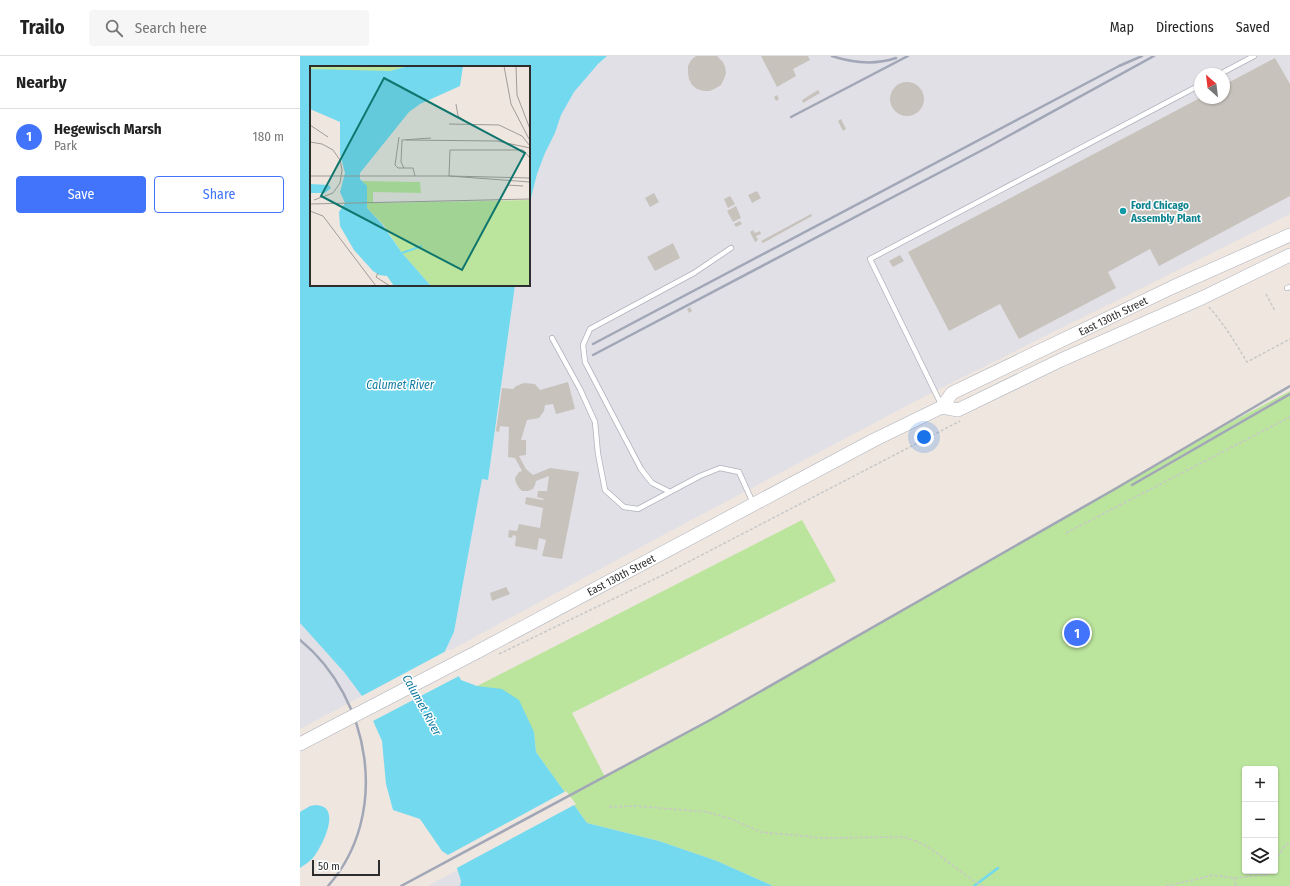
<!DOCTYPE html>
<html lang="en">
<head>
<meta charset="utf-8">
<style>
	:root { --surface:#fff; --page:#f6f6f6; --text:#222; --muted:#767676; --line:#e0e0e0; --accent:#4174fa }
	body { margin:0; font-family:"Fira Sans Condensed",sans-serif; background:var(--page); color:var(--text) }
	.controls { position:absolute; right:12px; bottom:12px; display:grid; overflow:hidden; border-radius:4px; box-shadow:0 1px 3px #0004 }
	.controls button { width:36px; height:36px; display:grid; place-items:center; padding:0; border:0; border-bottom:1px solid var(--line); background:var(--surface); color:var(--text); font:20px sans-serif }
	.compass { position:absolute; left:894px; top:12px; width:36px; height:36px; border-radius:50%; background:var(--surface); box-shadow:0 1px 3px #0004; rotate:332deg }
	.scale { position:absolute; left:12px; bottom:10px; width:68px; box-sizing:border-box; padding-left:4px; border:2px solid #2d2d2d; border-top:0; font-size:11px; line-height:14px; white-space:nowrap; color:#2d2d2d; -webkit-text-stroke:3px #fff; paint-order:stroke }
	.you { position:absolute; left:624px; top:381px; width:14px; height:14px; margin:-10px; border:3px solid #fff; border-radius:50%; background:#1a73e8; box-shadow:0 0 0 6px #1a73e833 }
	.badge { display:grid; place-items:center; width:26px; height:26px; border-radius:50%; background:var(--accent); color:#fff; font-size:13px; font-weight:700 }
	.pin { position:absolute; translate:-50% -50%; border:2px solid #fff; box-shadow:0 1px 4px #0006 }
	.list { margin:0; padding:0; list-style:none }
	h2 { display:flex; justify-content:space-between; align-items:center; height:52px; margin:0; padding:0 16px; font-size:17px }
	h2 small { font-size:13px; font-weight:400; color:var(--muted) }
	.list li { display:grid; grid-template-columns:26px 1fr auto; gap:12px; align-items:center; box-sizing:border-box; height:56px; padding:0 16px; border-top:1px solid var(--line) }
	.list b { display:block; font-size:15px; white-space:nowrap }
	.list p { margin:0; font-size:13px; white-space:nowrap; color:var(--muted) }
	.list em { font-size:13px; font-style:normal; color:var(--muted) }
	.actions { display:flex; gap:8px; padding:12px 16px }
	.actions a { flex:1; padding:9px 0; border:1px solid var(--accent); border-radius:4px; text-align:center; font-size:14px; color:var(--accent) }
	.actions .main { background:var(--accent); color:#fff }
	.icon { flex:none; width:22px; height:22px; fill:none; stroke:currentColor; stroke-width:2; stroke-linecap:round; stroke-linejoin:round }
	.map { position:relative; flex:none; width:990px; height:830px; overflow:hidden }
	header { display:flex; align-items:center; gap:24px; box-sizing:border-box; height:56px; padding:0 20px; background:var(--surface); border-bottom:1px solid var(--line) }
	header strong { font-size:19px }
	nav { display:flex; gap:22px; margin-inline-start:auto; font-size:14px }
	.search { width:280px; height:36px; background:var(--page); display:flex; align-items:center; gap:10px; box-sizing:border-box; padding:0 14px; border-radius:4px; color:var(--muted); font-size:15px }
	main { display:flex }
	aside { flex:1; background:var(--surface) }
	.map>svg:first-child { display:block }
	.industrial { fill:#e1e0e7; fill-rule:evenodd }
	.green { fill:#bbe49c; fill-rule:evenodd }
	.water { fill:#73d9ef }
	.pier { fill:#eee6df }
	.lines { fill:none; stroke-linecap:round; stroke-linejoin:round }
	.stream { stroke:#73d9ef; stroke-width:2.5 }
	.building { fill:#c7c2bb }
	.lane-casing { stroke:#b0b3bd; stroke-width:6 }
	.secondary-casing { stroke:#b0b3bd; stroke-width:14 }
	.path { stroke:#c8c8c8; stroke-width:1.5; stroke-dasharray:3 2; stroke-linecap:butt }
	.lane { stroke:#fff; stroke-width:4.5 }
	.secondary { stroke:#fff; stroke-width:13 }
	.rail { stroke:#a2a7b7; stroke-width:2.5 }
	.secondary-bridge-casing { stroke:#b0b3bd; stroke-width:14; stroke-linecap:butt }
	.secondary-bridge { stroke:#fff; stroke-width:13 }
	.culture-dot { fill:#0f9aa8; stroke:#fff; stroke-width:1.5 }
	.labels { text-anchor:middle; stroke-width:3; stroke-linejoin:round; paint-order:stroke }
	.culture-label { font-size:11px; font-weight:bold; fill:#0d838f; stroke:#fff; text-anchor:start }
	.street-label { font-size:11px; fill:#2d2d2d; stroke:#fff }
	.water-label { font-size:12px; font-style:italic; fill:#0e7ba0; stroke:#fff }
	.inset-river { fill:none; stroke:#73d9ef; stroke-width:2 }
	.inset-road { fill:none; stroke:#a19c98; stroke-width:1 }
	.view { fill:#0f766e; fill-opacity:0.15; stroke:#0f766e; stroke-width:2 }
	.inset-edge { fill:none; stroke:#2d2d2d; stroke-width:2 }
</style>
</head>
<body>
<header>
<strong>Trailo</strong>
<div class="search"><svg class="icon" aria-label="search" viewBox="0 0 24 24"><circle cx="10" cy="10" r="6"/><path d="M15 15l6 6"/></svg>Search here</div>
<nav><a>Map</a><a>Directions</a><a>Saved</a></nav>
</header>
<main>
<aside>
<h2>Nearby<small></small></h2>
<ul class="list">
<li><span class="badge">1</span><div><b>Hegewisch Marsh</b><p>Park</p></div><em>180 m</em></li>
</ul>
<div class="actions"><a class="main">Save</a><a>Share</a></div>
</aside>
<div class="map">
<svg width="990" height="830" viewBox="0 0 990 830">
	<rect width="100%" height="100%" fill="#eee6df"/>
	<path class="industrial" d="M 307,0 L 990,0 L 990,158 L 627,339 L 363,479 L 171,583 L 153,593 L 145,595 L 154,576 L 182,423 L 188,424 L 215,229 L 229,229 L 229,150 L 237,118 L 245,97 L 255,77 L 261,59 L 274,36 L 298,8 ZM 900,18 L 924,18 L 924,42 L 900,42 Z
		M 0,567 L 44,616 L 62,640 L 0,673 Z
		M 157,814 L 161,825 L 160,830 L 128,830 Z"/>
	<path class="green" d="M 990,335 L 990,830 L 473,830 L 417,805 L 359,785 L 287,767 L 236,696 L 234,676 L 177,630 L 502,464 L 536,525 L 272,657 L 305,721 L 473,629 L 899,383 ZM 945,713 L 975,713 L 975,815 L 945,815 Z"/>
	<path class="water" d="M 0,0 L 307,0 L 298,8 L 274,36 L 261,59 L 255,77 L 245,97 L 237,118 L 229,150 L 229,11 L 11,11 L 11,229 L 215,229 L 188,424 L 182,423 L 154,576 L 145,595 L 161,624 L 177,630 L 202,633 L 219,644 L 234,676 L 236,696 L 287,767 L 359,785 L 417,805 L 473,830 L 160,830 L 161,825 L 154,803 L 142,795 L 120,763 L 93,754 L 86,728 L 82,685 L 62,640 L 44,616 L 0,567 Z
		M 16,749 C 43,750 22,791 13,802 C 9,806 4,809 0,812 L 0,756 L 10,750 Z"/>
	<path class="pier" d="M 148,594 L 161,619 L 71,666 L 60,641 Z
		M 266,735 L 276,748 L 155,813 L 152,804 L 146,800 Z"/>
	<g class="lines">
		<path class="stream" d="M 674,830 L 698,812"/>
	</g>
	<path class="building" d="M 396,0 L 417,0 L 423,6 L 425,11 L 426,17 L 424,23 L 421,29 L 416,32 L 410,35 L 404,35 L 397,33 L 392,29 L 389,23 L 388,17 L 388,10 L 391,4 Z
		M 461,0 L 508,0 L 510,4 L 493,13 L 496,20 L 477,31 Z
		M 975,2 L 990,28 L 990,140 L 859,210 L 850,193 L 808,216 L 816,232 L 719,283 L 700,248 L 649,275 L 608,196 L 900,42 L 924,42 L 924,29 Z
		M590 43a17 17 0 1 1 34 0a17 17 0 1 1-34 0Z
		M 518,34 L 520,37 L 503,47 L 502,44 Z
		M 477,39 L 479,43 L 476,45 L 474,41 Z
		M 541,63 L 546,73 L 543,75 L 538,65 Z
		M 457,135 L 461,142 L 452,147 L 448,139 Z
		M 354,137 L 359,146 L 350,151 L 345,142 Z
		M 430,140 L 435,148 L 428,152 L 424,143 Z
		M 436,150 L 441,162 L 433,166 L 427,155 Z
		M 511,158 L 512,160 L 463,187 L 461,185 Z
		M 440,165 L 442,168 L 436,171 L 434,168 Z
		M 453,174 L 455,177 L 460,175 L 461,178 L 456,180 L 458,184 L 455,186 L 450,176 Z
		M 373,187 L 380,202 L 355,215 L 347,201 Z
		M 600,199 L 604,205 L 593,211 L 589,205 Z
		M 390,251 L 392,255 L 389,257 L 387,253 Z
		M 268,326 L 275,353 L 256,358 L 253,348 L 245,349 L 244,355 L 239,362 L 234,363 L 227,364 L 221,384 L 226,384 L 226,399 L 219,400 L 226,413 L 233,419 L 250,412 L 279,416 L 262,503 L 242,500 L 246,484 L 239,482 L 237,494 L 215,490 L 216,480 L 213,479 L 212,482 L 208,481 L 209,474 L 217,475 L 219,468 L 240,472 L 243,452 L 225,448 L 226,441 L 243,444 L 244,443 L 237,441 L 238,435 L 247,435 L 249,420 L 236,425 L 235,429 L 233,433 L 228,435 L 222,435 L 219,432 L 216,427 L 215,422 L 219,416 L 222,415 L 215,402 L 208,401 L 209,371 L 200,370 L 199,376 L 196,375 L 202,332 L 213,333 L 216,330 L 224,327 L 235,328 L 240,334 Z
		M 206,531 L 210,538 L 192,545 L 190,537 Z"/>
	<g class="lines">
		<defs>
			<path id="lane" d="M 920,18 L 954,0
				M 987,232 L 990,231
				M 252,282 L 280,333 L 295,366 L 298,398 L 305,434 L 324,451 L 338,453 L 400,420 L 420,412 L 439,416 L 453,447
				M 641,348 L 570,203 L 900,29
				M 370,436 L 352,427 L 341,413 L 285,306 L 283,289 L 290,273 L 394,217 L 431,192"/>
			<path id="secondary" d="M 642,351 L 658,354 L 761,304 L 904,241 L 990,199
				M 177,596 L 574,384 L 642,351 L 652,337 L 873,231 L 990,179
				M 0,688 L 40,667"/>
		</defs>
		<use href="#lane" class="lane-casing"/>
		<use href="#secondary" class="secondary-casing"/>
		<path class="path" d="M 966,238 L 975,255
			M 909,251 C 924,268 935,286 947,306 L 990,283
			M 766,477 L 990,361
			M 199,598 L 365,518 L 660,365
			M 309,751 L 335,750 L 407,756 L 431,763 L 461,776 L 523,782 L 602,781 C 628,786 643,803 664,818 C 670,823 677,826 683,830
			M 975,805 L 985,789 L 990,787
			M 934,822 L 936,830
			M 866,830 L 914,819 L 934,822 L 966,819 L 969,815"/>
		<use href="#lane" class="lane"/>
		<use href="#secondary" class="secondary"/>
		<path class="rail" d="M 532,0 C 553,7 575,9 596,2
			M 491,61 L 608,0
			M 293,288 L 819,10 L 842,0
			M 293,299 L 690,90 L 854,0
			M 832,429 L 990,338
			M 0,584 C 71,642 91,759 28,830
			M 101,830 L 412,663 L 815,433 L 990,330"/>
		<defs>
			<path id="secondary-bridge" d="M 40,667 L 177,596"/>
		</defs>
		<use href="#secondary-bridge" class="secondary-bridge-casing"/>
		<use href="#secondary-bridge" class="secondary-bridge"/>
	</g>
	<circle class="culture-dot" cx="823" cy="155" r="4"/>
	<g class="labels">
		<g class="culture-label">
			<text x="831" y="153">Ford Chicago<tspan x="831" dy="13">Assembly Plant</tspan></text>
		</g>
		<g class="street-label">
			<text transform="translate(813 260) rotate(-26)" y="4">East 130th Street</text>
			<text transform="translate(321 519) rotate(-28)" y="4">East 130th Street</text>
		</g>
		<g class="water-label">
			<text x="100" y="333">Calumet River</text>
			<text transform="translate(122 649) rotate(61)" y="4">Calumet River</text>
		</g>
	</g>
	<g transform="translate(10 10)">
		<rect width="220" height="220" fill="#eee6df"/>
		<path d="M 0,0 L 99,0 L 80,5 L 46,6 L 0,3 ZM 52,115 L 110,116 L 111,127 L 63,126 L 63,137 L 220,134 L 220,220 L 121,220 L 92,187 L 73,158 L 57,142 Z" fill="#bbe49c"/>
		<path d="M 99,0 L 153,0 L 150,20 L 110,38 L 99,46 L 50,107 L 50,113 L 57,120 L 57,142 L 72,158 L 92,187 L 121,220 L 84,220 L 77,210 L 69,209 L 63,205 L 44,184 L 30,160 L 29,146 L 35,137 L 30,126 L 35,107 L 30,88 L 30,56 L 0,43 L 0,3 L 80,5 ZM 0,118 L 19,119 L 21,122 L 15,127 L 0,127 Z" fill="#73d9ef"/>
		<path class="inset-river" d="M 92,187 L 112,180"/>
		<path class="inset-road" d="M 194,0 L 201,38 L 219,73M 206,0 L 207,29 L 220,63M 146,38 L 148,50 L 158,57M 139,58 L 189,59 L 212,70 L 220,80M 0,59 L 18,71M 89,71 L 85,99 L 88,102 L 103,102 L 105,110M 96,74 L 187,75 L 220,82M 0,76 L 12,78 L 23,84 L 30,94 L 32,104 L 30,117 L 23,127 L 4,134M 94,102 L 91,96 L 92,74 L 121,72M 0,110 L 139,110 L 220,116M 139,110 L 140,84 L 213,84 L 220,92M 139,110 L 220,112M 197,119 L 213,120M 0,138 L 220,133M 0,145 L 13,150 L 66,220M 68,207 L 66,211 L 80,220"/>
		<path class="view" d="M 74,12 L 215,87 L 152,204 L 11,130 Z"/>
		<rect width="220" height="220" class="inset-edge"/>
	</g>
</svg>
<div class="controls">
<button>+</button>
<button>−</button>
<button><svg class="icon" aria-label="layers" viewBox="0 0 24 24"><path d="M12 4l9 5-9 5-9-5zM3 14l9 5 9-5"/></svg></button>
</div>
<svg class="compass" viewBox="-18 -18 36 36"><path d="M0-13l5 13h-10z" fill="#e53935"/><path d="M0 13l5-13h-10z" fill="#767676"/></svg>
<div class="scale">50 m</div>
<div class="you"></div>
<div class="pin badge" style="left:777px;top:577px">1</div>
</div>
</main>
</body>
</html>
